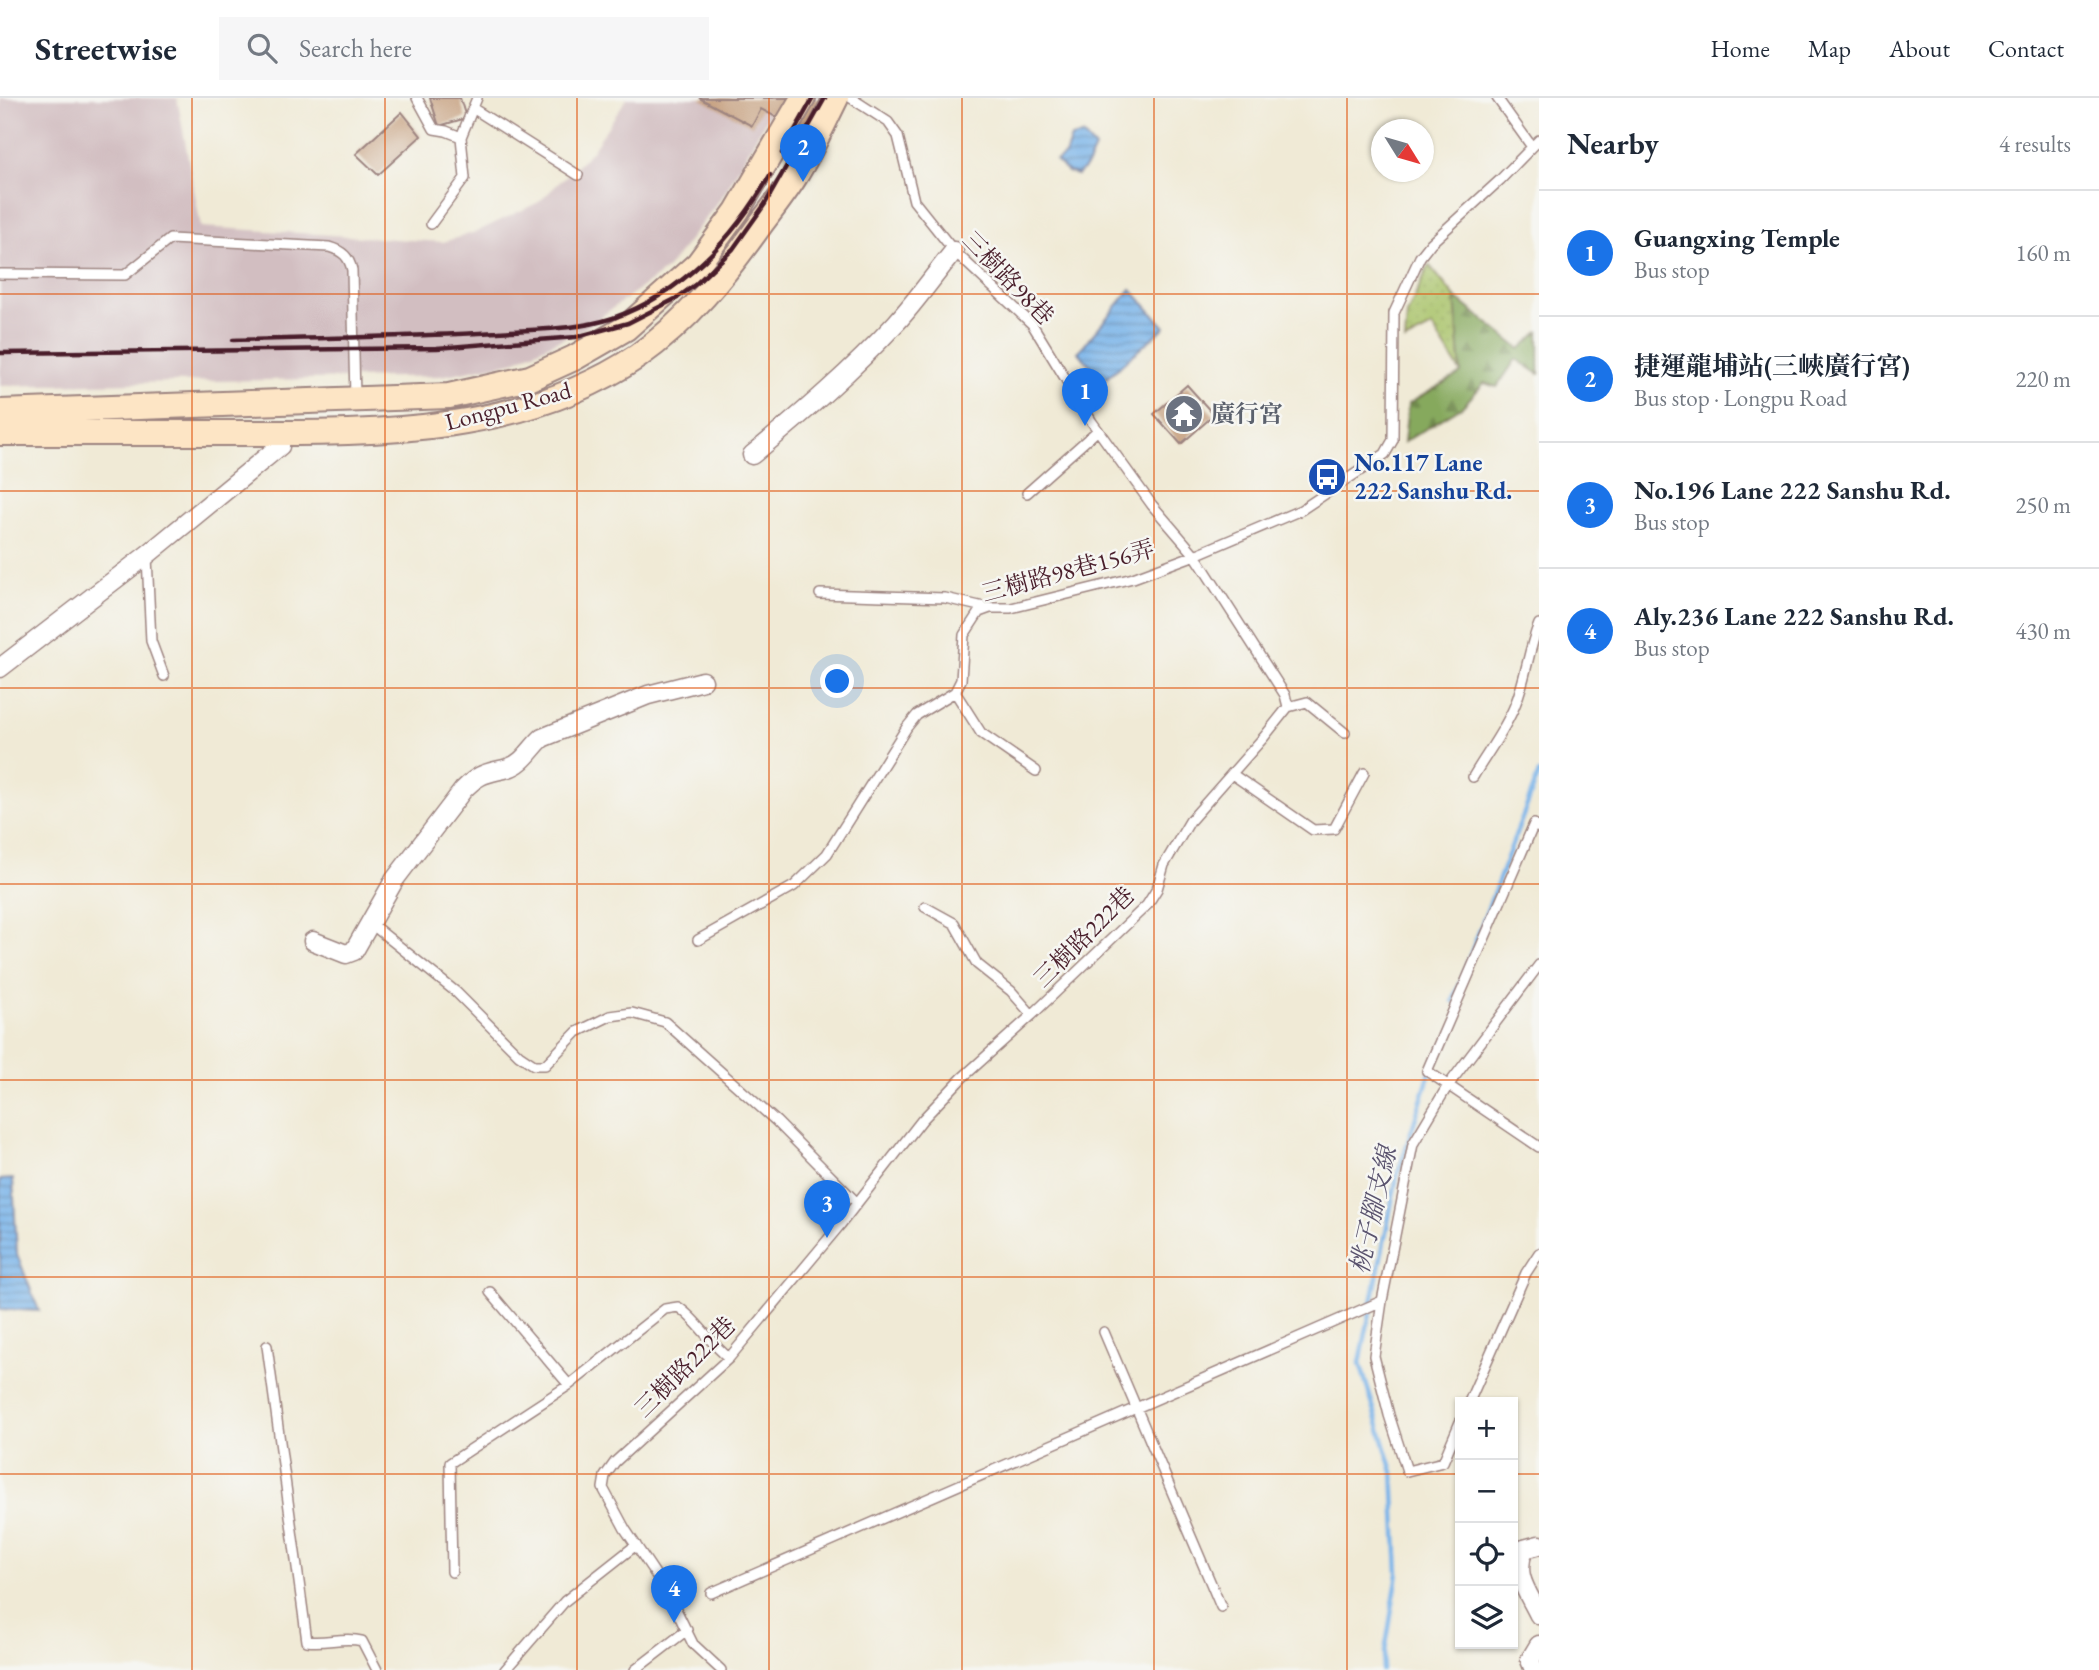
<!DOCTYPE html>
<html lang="en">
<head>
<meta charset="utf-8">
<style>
	:root { --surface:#fff; --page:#f6f6f7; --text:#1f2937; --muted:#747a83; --line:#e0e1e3; --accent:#1a73e8 }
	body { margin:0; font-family:"EB Garamond","Noto Serif TC",serif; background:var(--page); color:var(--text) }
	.controls { position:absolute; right:21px; bottom:21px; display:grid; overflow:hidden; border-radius:0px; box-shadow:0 2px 5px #0004 }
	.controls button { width:63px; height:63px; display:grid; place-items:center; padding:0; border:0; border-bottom:2px solid var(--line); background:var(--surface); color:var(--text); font:35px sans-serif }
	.compass { position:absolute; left:1371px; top:21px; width:63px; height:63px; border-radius:50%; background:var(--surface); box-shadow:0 2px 5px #0004; rotate:127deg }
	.you { position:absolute; left:838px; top:584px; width:24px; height:24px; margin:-18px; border:5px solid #fff; border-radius:50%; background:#1a73e8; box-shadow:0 0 0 10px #1a73e833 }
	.badge { display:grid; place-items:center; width:46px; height:46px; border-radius:50%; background:var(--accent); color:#fff; font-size:23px; font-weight:700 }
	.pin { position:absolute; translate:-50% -58px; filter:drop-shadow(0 2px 4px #0008) }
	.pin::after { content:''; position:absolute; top:37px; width:24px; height:21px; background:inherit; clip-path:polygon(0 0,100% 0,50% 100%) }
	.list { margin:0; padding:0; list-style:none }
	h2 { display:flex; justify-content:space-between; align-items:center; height:91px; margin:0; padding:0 28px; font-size:30px }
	h2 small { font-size:23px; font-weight:400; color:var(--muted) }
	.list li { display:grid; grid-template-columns:46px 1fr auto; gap:21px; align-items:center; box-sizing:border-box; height:126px; padding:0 28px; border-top:2px solid var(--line) }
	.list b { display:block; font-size:26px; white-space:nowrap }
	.list p { margin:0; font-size:23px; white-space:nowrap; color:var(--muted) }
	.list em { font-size:23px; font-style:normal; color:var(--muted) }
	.icon { flex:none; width:38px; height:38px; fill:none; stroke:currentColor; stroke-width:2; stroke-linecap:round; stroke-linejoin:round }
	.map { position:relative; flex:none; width:1539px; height:1572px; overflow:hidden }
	header { display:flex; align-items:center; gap:42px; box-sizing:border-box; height:98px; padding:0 35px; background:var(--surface); border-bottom:2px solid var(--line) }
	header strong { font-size:33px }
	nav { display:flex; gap:38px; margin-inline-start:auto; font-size:24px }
	.search { width:490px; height:63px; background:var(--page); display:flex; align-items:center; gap:18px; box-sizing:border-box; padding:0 24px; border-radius:0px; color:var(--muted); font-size:26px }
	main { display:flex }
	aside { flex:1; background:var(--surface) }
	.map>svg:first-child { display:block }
	.industrial { fill:#d2bec1 }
	.grass { fill:url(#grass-dots); stroke:#7a714a; stroke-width:2 }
	.forest { fill:url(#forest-firs); stroke:#686444; stroke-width:2 }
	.water { fill:url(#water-rules); stroke:#61698a; stroke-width:2 }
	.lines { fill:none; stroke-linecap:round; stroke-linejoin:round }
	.stream { stroke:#78b3e9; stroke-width:4.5 }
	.building { fill:#c59e7d }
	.lane-casing { stroke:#9d8480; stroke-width:12 }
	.street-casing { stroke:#9d8480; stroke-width:21 }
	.secondary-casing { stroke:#9d8480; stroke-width:28 }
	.lane { stroke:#fff; stroke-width:9 }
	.street { stroke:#fff; stroke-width:18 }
	.secondary { stroke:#fde5c5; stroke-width:24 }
	.rail { stroke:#4a1f2b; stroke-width:4.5 }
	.grid { fill:none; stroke:#e0560e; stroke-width:2; stroke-opacity:0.55 }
	.labels { text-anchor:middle; stroke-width:5; stroke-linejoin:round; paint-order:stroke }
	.street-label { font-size:24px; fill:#4a1f2b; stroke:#f6f6f2 }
	.worship-label { font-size:24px; font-weight:bold; fill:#5b616d; stroke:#f6f6f2; text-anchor:start }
	.transit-label { font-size:24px; font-weight:bold; fill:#164399; stroke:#f6f6f2; text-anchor:start }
	.water-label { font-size:26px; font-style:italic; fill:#5a536e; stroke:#f6f6f2 }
</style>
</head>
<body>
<header>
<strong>Streetwise</strong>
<div class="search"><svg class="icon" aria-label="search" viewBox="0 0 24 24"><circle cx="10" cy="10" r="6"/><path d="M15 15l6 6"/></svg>Search here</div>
<nav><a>Home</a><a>Map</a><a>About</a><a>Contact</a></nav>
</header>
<main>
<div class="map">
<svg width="1539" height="1572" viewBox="0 0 1539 1572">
	<defs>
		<pattern id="grass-dots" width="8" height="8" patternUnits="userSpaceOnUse" patternTransform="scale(1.75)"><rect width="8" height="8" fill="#a9c369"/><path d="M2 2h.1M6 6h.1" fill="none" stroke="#93a75b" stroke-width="1.8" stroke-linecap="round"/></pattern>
		<pattern id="forest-firs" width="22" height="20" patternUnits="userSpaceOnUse" patternTransform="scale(1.75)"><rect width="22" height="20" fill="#86a95d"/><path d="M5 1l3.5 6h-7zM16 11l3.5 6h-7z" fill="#70894d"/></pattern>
		<pattern id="water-rules" width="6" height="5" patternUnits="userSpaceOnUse" patternTransform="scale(1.75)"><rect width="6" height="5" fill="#78b3e9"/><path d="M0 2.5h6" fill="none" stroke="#6491bd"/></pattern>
	</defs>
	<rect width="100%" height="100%" fill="#f6f6f2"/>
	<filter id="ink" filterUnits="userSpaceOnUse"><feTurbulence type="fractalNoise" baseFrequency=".0143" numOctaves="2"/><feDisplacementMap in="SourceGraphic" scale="14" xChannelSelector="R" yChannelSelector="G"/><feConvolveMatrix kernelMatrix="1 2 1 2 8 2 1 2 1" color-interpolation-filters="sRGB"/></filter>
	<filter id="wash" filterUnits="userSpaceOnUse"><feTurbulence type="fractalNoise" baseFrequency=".00686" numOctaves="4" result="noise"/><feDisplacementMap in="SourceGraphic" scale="28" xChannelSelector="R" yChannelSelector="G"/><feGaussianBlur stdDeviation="1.57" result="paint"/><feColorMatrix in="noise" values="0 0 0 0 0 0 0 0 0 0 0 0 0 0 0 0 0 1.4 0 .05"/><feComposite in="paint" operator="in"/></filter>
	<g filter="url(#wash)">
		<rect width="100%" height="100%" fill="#f0ead6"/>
		<path class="industrial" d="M 0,0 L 177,0 L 201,129 L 443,144 L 476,134 L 539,104 L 591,54 L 627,0 L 778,0 L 724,96 L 667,171 L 585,230 L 512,264 L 442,278 L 0,288 Z"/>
		<path class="grass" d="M 1429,167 L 1455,199 L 1461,275 L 1432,229 L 1405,243 L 1407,216 Z"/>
		<path class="forest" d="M 1455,199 L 1520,251 L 1539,234 L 1539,276 L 1516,261 L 1497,289 L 1484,285 L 1463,308 L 1404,344 L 1408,306 L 1461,275 Z"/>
		<path class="water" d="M 1083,37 L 1095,50 L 1088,66 L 1078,77 L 1068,74 L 1056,63 L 1065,57 L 1071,40 Z
			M 1131,191 L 1165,229 L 1104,282 L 1078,254 Z
			M 13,1081 L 17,1156 L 39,1213 L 0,1211 L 0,1082 Z"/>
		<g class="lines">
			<path class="stream" d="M 1453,903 L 1539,675
				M 1382,1572 L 1398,1475 L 1393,1374 L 1360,1265 L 1397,1078 L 1430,975"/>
		</g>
		<g id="blocks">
			<path class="building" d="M 430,0 L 460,0 L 466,20 L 439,28 Z
				M 699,0 L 848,0 L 818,56 L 772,32 L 778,20 L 761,11 L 752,28 Z
				M 402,14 L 421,38 L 378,77 L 356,56 Z
				M 1187,287 L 1214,317 L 1181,346 L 1154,316 Z"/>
		</g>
	</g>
	<g filter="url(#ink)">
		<use href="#blocks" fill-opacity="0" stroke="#9d8480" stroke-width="2"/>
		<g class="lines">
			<defs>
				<path id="lane" d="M 417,0 L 434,31 L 446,33 L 461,39
					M 1497,0 L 1532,49
					M 474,11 L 578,77
					M 431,126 L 465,80 L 461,39 L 477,0
					M 0,176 L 125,177 L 170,141 L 329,149 C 343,153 349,159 352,172 L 355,300
					M 1027,395 L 1098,332
					M 147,459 L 151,543 L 164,578
					M 820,496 L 945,500 L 988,510
					M 955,594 L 981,635 L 1036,673
					M 1288,609 L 1307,604 L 1345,635
					M 1232,676 L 1313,732 L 1334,731 L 1364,675
					M 1473,679 C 1487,655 1505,632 1515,607 C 1526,581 1528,552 1539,526
					M 1539,730 L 1534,726 L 1427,973 L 1539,1049
					M 925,809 L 954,825 L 977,866 L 1011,893 L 1032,917
					M 370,825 L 456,894 L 519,957 L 534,967 L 545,967 L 577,934 L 610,918 L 632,915 L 665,924 L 776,1023 L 857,1105
					M 698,842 L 794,788 L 827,756 L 907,629 L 917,617 L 955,594 L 961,582 L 964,537 L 979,514 L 990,510 L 1011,510 L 1133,480 L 1195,457 L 1301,412 L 1385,356 L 1393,342 L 1394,215 L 1420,159 L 1431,145 L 1500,82 L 1539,42
					M 490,1194 L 569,1287
					M 1104,1234 L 1221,1509
					M 267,1248 L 307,1543 C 326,1546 343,1538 362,1543 L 377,1572
					M 1469,1304 L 1526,1175 L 1539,1155
					M 1460,1324 L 1443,1364 L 1407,1373 L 1389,1317 L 1374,1258 L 1382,1203 L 1413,1046 L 1447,989 L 1539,867
					M 452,1474 L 450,1365 L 569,1287 L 665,1211 L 678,1209 C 698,1222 710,1246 729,1260
					M 711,1495 L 1382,1203
					M 505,1572 L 565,1503 L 636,1447
					M 635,1572 L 687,1532
					M 721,1572 L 693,1546 L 668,1495 L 625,1431 L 603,1390 L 605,1378 L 615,1364 L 729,1260 L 840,1127 L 922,1022 L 962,980 L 1032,917 L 1147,807 L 1157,791 L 1164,767 L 1190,723 L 1264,639 L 1288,609 L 1285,597 L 1195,457 L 1152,407 L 1092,324 L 1032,226 L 954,153 L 914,103 L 898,38 L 888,24 L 851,0"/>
				<path id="street" d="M 752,357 C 803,315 852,273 896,225 C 917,202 935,176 954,153
					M 0,570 L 147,457 L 280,348 L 278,335
					M 313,843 L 346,856 L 354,853 L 395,781 L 463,692 C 481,674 485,676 508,670 C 523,666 531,650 542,640 L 648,597 L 703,583
					M 1539,1447 L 1524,1451 C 1513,1478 1527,1492 1539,1517
					M 1534,1572 L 1530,1562 L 1539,1547"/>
				<path id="secondary" d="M 0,314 L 449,298 L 530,280 L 574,260 L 626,230 L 698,166 L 737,113 L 803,0
					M 0,335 C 76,335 152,335 228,335 C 366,335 519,339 638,258 C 688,223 725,176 760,127 C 772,111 784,96 794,80 C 810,55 823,26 836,0"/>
			</defs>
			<use href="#lane" class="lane-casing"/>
			<use href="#street" class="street-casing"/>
			<use href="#secondary" class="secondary-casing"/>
			<use href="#lane" class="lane"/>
			<use href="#street" class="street"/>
			<use href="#secondary" class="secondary"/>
			<path class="rail" d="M 782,55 L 813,0
				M 233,242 C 322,240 410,239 498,234 C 535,231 577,232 613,220 C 682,196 735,139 770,77
				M 0,255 L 437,250 L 576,239 L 628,225 L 677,200 L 696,186 L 733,151 L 765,106 L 825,0"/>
		</g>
	</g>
	<path class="grid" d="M 192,0 L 192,1572M 385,0 L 385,1572M 577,0 L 577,1572M 769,0 L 769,1572M 962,0 L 962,1572M 1154,0 L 1154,1572M 1347,0 L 1347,1572M 0,196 L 1539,196M 0,393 L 1539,393M 0,590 L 1539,590M 0,786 L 1539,786M 0,982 L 1539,982M 0,1179 L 1539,1179M 0,1376 L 1460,1376M 1513,1376 L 1539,1376"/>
	<defs>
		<symbol id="temple-disc" viewBox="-11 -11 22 22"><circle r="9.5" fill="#6b7280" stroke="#f6f6f2"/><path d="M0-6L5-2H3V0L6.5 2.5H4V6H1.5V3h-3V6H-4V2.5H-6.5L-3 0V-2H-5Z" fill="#fff"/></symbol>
		<symbol id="bus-disc" viewBox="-11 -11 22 22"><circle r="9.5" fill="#1a4fb4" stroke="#f6f6f2"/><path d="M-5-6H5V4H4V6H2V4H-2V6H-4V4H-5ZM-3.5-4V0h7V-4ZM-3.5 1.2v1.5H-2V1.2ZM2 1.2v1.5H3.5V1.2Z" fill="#fff"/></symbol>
	</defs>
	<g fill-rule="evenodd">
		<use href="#temple-disc" x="1162" y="294" width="44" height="44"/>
		<use href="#bus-disc" x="1305" y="357" width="44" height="44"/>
	</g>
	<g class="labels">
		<g class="street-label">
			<text transform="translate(1008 180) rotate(46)" y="8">三樹路98巷</text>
			<text transform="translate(508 308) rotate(-15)" y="8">Longpu Road</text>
			<text transform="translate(1068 473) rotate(-15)" y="8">三樹路98巷156弄</text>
			<text transform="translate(1084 839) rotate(-45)" y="8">三樹路222巷</text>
			<text transform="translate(685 1269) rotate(-45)" y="8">三樹路222巷</text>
		</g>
		<g class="worship-label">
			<text x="1211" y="324">廣行宮</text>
		</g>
		<g class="transit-label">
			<text x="1354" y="373">No.117 Lane<tspan x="1354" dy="28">222 Sanshu Rd.</tspan></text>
		</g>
		<g class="water-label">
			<text transform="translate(1373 1112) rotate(-77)" y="9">桃子腳支線</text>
		</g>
	</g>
</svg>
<div class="controls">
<button>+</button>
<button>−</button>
<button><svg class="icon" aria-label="locate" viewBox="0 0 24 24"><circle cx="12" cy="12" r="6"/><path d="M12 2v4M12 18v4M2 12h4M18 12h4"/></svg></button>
<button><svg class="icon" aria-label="layers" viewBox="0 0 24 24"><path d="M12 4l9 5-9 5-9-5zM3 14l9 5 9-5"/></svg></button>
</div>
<svg class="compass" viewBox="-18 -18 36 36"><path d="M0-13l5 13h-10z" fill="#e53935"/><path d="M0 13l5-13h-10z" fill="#747a83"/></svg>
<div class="you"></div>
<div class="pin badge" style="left:1085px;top:328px">1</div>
<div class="pin badge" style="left:803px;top:84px">2</div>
<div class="pin badge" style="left:827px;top:1140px">3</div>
<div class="pin badge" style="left:674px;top:1525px">4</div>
</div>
<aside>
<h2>Nearby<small>4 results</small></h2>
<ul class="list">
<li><span class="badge">1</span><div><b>Guangxing Temple</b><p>Bus stop</p></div><em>160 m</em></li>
<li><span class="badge">2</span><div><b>捷運龍埔站(三峽廣行宮)</b><p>Bus stop · Longpu Road</p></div><em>220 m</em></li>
<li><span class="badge">3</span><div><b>No.196 Lane 222 Sanshu Rd.</b><p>Bus stop</p></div><em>250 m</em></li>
<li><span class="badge">4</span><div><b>Aly.236 Lane 222 Sanshu Rd.</b><p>Bus stop</p></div><em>430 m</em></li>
</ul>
</aside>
</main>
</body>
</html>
